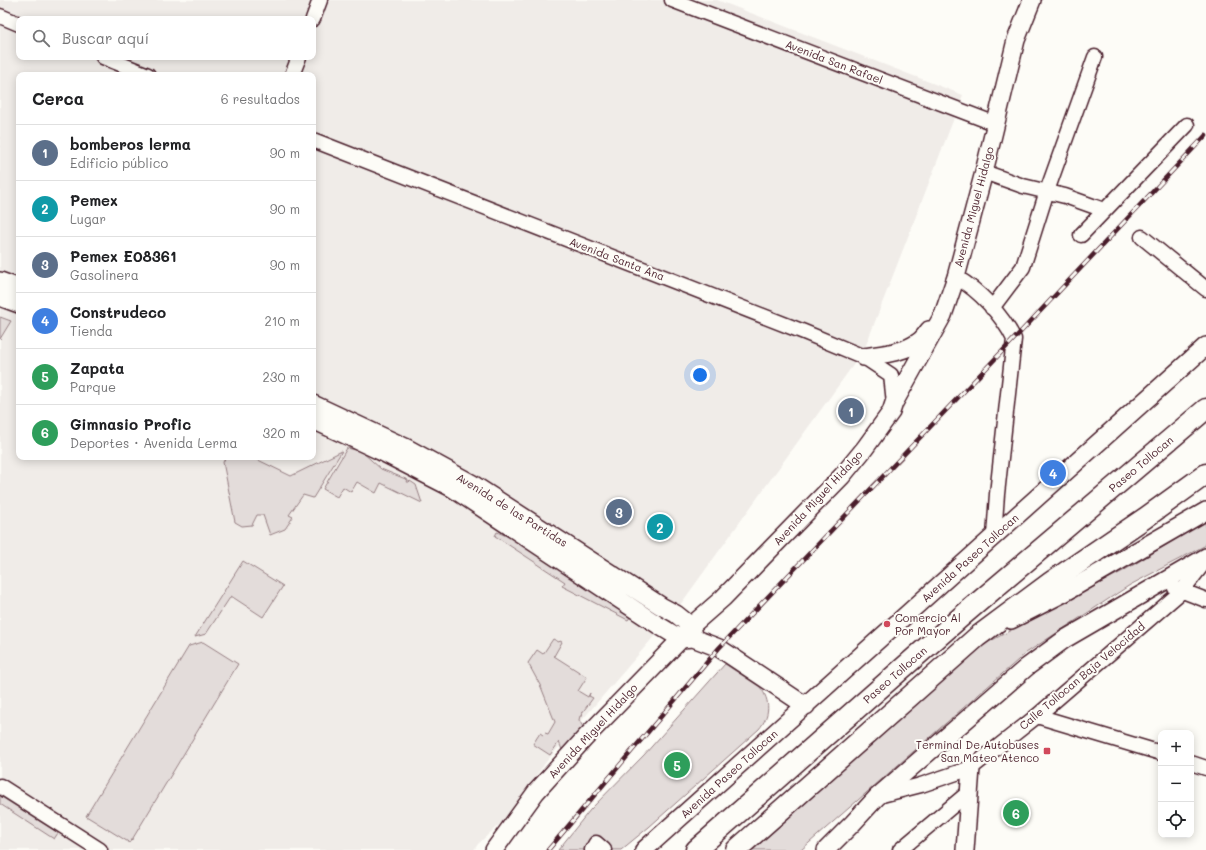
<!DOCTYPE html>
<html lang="es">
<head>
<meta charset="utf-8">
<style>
	:root { --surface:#fff; --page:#f2f2f2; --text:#202124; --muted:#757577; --line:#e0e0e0; --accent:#111827 }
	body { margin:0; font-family:Mali,sans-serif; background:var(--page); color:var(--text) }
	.controls { position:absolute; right:12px; bottom:12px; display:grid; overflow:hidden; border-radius:8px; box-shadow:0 2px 10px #0003 }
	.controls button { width:36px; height:36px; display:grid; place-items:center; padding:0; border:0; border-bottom:1px solid var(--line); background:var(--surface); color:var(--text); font:20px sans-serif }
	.you { position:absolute; left:700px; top:375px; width:14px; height:14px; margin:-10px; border:3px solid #fff; border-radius:50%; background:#1a73e8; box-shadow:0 0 0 6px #1a73e833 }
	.badge { display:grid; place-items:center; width:26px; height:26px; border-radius:50%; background:var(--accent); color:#fff; font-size:13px; font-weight:700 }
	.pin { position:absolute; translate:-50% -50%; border:2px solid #fff; box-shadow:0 1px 4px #0006 }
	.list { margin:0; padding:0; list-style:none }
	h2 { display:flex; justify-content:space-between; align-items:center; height:52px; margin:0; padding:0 16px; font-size:17px }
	h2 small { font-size:13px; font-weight:400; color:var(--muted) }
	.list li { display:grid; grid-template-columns:26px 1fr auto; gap:12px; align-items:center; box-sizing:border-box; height:56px; padding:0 16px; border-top:1px solid var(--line) }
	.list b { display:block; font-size:15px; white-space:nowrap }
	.list p { margin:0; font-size:13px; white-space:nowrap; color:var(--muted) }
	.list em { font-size:13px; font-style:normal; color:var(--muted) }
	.icon { flex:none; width:22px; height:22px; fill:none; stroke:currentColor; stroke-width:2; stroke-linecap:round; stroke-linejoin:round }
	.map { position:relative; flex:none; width:1206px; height:850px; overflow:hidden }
	.search { position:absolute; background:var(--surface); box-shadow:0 2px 10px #0003; left:16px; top:16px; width:300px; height:44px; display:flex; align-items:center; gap:10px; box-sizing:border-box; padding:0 14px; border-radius:8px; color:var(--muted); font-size:15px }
	.panel { position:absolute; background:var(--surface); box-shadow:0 2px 10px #0003; left:16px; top:72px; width:300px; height:388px; border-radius:8px }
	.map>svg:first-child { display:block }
	.built { fill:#f0ece8; fill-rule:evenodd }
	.green { fill:#e3dcda; stroke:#967e82 }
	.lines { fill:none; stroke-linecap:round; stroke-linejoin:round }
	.minor-casing { stroke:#4a1f2b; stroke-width:17 }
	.major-casing { stroke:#4a1f2b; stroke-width:20 }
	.highway-casing { stroke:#4a1f2b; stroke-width:23 }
	.minor { stroke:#fdfcf7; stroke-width:14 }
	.major { stroke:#fdfcf7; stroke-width:17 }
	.highway { stroke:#fdfcf7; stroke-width:20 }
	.rail-casing { stroke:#4a1f2b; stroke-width:4.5 }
	.rail { stroke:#fdfcf7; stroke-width:3; stroke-dasharray:9; stroke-linecap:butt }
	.poi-dot { fill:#d1495b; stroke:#fdfcf7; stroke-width:1.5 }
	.labels { text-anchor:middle; stroke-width:4; stroke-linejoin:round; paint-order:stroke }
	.street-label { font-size:11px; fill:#4a1f2b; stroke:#fdfcf7 }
	.poi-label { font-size:11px; fill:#4a1f2b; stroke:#fdfcf7; text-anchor:start }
</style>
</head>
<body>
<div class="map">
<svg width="1206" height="850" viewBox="0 0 1206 850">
	<rect width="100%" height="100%" fill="#fdfcf7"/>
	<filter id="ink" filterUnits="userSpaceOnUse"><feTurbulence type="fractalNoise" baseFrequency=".025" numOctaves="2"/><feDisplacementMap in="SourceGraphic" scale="8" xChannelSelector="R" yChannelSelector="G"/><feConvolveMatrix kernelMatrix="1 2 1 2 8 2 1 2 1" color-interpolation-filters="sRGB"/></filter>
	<g filter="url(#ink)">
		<path class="built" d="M 0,0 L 717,0 L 963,95 L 864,350 L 675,612 L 546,762 L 505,819 L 478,844 L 474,850 L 0,850 ZM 19,19 L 313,19 L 313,57 L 19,57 ZM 19,75 L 313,75 L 313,457 L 19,457 Z"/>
		<path class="green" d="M 0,317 L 11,321 L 0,339 Z
			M 347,448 L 361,451 L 381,469 L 408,480 L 407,482 L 409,482 L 410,481 L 416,485 L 422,503 L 381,483 L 376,493 L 357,482 L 351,492 L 343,487 L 337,497 L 323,489 Z
			M 342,451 L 313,498 L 303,495 L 289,515 L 293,517 L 285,529 L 270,535 L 263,515 L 257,515 L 252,525 L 242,526 L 235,522 L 223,462 L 226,457 L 252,457 L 291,476 Z
			M 1206,521 L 1206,545 L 1130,585 L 1026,653 L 801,850 L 753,850 L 981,646 L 1123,571 Z
			M 497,532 L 539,549 L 634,612 L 628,620 L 562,586 L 565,582 L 495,536 Z
			M 243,561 L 283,586 L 263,617 L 231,596 L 206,634 L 195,637 Z
			M 553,639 L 559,642 L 560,641 L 562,642 L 554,656 L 587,677 L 578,691 L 588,697 L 590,693 L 589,696 L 593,698 L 582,713 L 583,716 L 580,716 L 579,720 L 583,727 L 562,750 L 559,742 L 550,755 L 533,744 L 540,733 L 543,735 L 545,733 L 548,734 L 555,722 L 541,687 L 528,663 L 537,650 L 543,654 Z
			M 203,642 L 238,664 L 130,843 L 86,816 L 189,646 Z
			M 725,664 L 760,687 C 771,701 770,716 759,729 L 649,827 L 621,850 L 558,850 L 590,810 L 644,755 Z
			M 0,796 L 58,833 L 54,839 L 0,804 Z"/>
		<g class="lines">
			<defs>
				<path id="minor" d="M 672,0 L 996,124
					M 0,16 L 19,24
					M 313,19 L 320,0
					M 103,57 L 148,75
					M 292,75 L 299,57
					M 313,140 L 804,332 L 864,357 L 891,375 L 894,403
					M 984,172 L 1023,186 L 1065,196 L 1104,210
					M 1081,235 L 1187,125
					M 1142,237 L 1206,289
					M 956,277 C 980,291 1002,315 1014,339 L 997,494 L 994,536
					M 992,308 L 1023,267 L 1047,191 L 1095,57
					M 1175,588 L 1206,600
					M 1037,716 L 1161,753
					M 1191,763 L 1206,768
					M 0,786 L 100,850
					M 878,796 L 921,785 L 971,768 L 1037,716 L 1182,591 L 1206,560
					M 592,850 L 596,843 L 604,850
					M 900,850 L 969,792"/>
				<path id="major" d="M 0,281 L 19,288
					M 0,297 L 19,304
					M 864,357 C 882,354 903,353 918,342 C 923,339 926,334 929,330
					M 313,404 L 407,448 L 471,483 L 661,606 L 676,614 L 691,626 L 693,636
					M 313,420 L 380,451 L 452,488 L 658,625 L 681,639 L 693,638 L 719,648 L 806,706
					M 1011,620 L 1064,593 L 1206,511
					M 494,850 L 536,792 L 585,738 L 681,639 L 691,626 L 723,598 L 842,476 L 865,448 L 891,412 L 894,403 L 943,315 L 956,277 L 984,172 L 1016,40 L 1032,0
					M 644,850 L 1206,346
					M 826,850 L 853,823 L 877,797 L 1027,667 L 1065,639 L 1206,557
					M 965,850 L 971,768"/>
				<path id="highway" d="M 696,850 L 962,616 L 1206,409
					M 736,850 L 977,637 L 1051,582 L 1145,518 L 1206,474"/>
			</defs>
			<use href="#minor" class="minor-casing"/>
			<use href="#major" class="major-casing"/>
			<use href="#highway" class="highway-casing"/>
			<use href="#minor" class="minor"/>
			<use href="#major" class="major"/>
			<use href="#highway" class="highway"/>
			<defs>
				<path id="rail" d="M 548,850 L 719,648 L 1014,339 L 1206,135"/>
			</defs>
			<use href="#rail" class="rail-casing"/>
			<use href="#rail" class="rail"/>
		</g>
	</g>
	<g class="poi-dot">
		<circle cx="887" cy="624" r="4"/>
		<rect x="1043" y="747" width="8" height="8" rx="2"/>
	</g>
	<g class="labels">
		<g class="street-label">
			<text transform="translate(834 62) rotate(21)" y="4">Avenida San Rafael</text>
			<text transform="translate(974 207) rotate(-75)" y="4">Avenida Miguel Hidalgo</text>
			<text transform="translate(617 259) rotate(21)" y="4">Avenida Santa Ana</text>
			<text transform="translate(1141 464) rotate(-40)" y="4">Paseo Tollocan</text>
			<text transform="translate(818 498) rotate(-47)" y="4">Avenida Miguel Hidalgo</text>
			<text transform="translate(512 510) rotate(32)" y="4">Avenida de las Partidas</text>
			<text transform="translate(970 558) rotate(-42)" y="4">Avenida Paseo Tollocan</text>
			<text transform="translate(895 675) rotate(-41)" y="4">Paseo Tollocan</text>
			<text transform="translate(1082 676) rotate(-40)" y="4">Calle Tollocan Baja Velocidad</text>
			<text transform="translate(593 731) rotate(-47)" y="4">Avenida Miguel Hidalgo</text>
			<text transform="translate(729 774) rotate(-42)" y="4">Avenida Paseo Tollocan</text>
		</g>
		<g class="poi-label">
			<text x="895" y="622">Comercio Al<tspan x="895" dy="13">Por Mayor</tspan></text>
			<text x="1039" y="749" text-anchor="end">Terminal De Autobuses<tspan x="1039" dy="13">San Mateo Atenco</tspan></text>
		</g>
	</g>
</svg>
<div class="controls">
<button>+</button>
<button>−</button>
<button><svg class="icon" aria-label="locate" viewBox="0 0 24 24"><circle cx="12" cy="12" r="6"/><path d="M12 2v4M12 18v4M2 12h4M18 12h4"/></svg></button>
</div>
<div class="you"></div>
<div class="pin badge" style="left:851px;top:411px;background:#5c6f8a">1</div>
<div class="pin badge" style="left:660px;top:527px;background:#0f9aa8">2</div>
<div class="pin badge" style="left:619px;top:512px;background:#5c6f8a">3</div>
<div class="pin badge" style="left:1053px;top:473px;background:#3f7fe0">4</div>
<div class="pin badge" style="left:677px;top:765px;background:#2e9e5b">5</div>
<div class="pin badge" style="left:1016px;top:813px;background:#2e9e5b">6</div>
<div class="search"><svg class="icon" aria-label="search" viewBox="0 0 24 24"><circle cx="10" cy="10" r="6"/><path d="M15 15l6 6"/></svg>Buscar aquí</div>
<section class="panel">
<h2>Cerca<small>6 resultados</small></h2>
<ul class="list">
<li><span class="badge" style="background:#5c6f8a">1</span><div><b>bomberos lerma</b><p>Edificio público</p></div><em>90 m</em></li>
<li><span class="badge" style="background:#0f9aa8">2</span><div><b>Pemex</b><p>Lugar</p></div><em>90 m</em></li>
<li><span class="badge" style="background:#5c6f8a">3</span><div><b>Pemex E08361</b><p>Gasolinera</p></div><em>90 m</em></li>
<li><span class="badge" style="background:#3f7fe0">4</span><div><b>Construdeco</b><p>Tienda</p></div><em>210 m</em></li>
<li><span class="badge" style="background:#2e9e5b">5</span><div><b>Zapata</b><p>Parque</p></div><em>230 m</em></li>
<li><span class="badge" style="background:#2e9e5b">6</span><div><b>Gimnasio Profic</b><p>Deportes · Avenida Lerma</p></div><em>320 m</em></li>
</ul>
</section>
</div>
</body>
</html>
